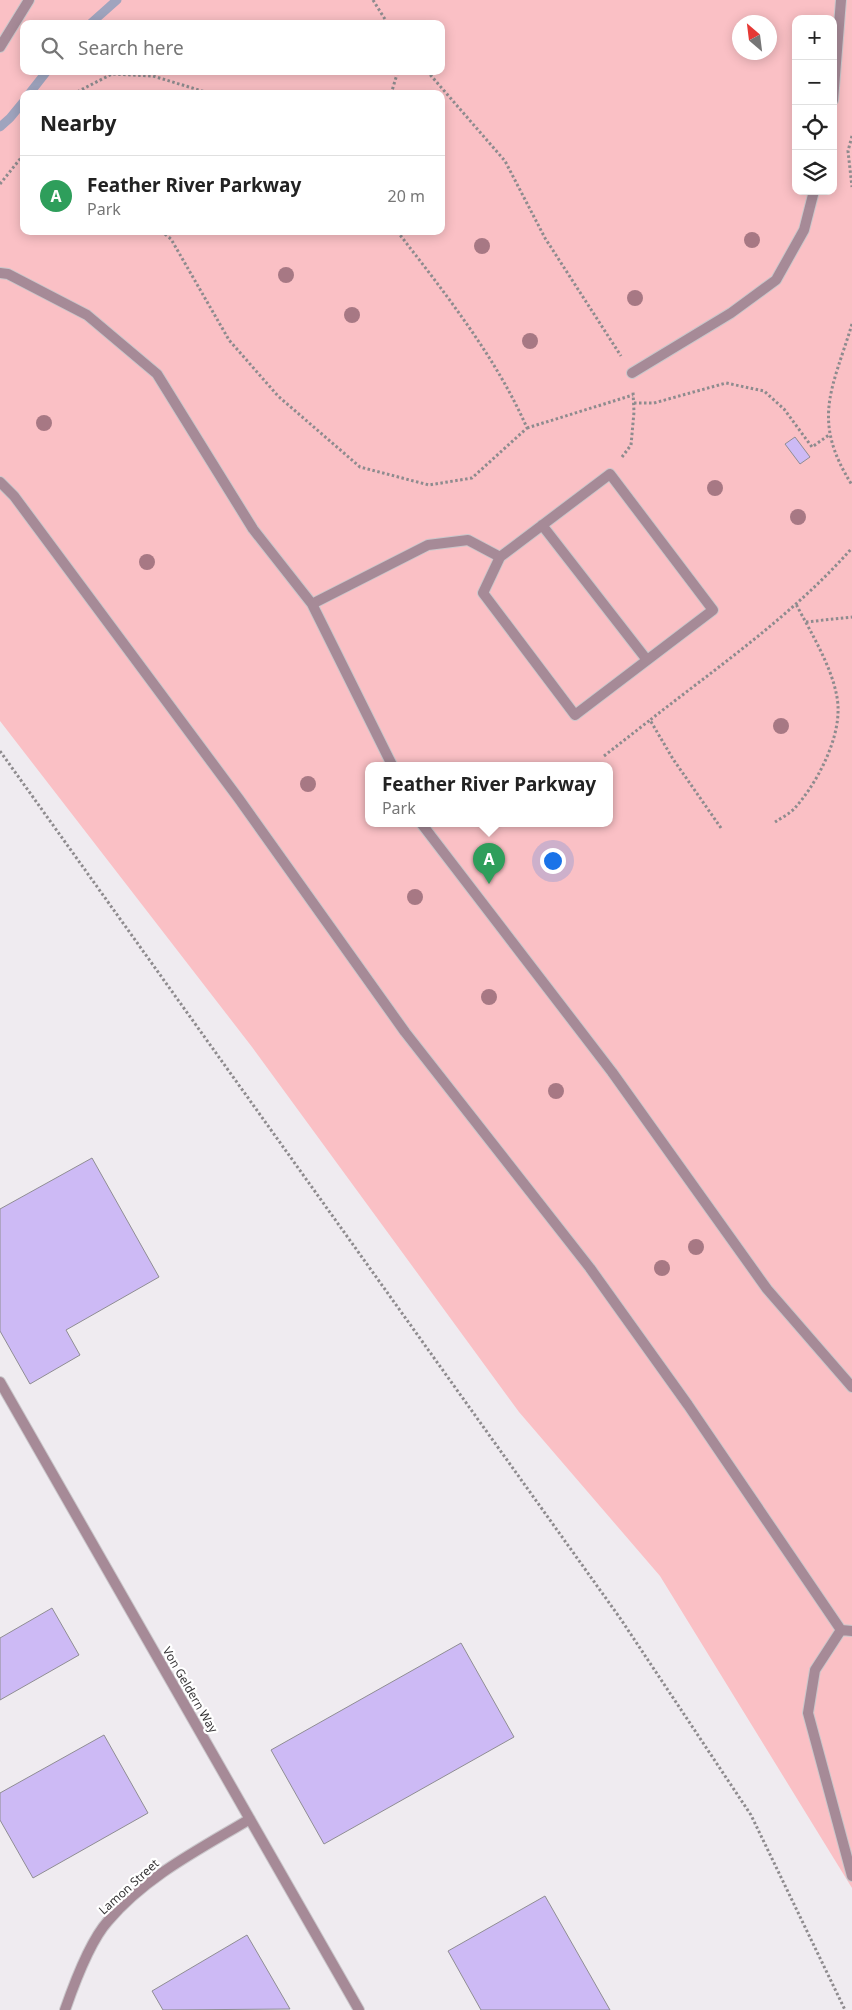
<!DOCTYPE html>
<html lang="en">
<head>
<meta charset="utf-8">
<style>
	:root { --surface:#fff; --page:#f2f2f2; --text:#222; --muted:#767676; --line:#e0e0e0; --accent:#15646a }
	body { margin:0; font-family:"Noto Sans",sans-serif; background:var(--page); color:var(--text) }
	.controls { position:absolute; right:15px; top:15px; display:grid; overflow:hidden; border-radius:10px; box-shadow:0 2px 12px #0003 }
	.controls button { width:45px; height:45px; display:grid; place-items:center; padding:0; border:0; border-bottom:1px solid var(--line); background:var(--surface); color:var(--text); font:25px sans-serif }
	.compass { position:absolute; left:732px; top:15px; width:45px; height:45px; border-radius:50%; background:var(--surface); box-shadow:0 2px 12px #0003; rotate:332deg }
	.you { position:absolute; left:552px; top:860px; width:18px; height:18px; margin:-12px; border:4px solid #fff; border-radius:50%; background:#1a73e8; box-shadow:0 0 0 8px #1a73e833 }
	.badge { display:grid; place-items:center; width:32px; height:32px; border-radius:50%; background:var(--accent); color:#fff; font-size:16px; font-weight:700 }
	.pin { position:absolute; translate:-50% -41px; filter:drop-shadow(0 1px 2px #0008) }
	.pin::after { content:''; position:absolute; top:26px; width:18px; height:15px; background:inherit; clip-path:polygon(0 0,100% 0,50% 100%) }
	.popup { position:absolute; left:365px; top:762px; width:248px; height:65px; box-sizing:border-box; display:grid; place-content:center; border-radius:10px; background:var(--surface); filter:drop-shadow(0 1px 4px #0005); font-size:16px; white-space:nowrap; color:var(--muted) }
	.popup b { font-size:19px; color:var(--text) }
	.popup::after { content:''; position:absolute; left:50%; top:100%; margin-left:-10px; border:10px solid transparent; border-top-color:var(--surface) }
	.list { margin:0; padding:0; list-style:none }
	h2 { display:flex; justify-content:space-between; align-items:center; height:65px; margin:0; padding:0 20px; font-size:21px }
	h2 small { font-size:16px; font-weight:400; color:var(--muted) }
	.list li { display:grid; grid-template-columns:32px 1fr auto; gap:15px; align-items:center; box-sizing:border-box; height:80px; padding:0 20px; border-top:1px solid var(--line) }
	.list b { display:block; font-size:19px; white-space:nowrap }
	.list p { margin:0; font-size:16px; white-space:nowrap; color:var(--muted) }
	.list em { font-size:16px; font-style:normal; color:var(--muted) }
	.icon { flex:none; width:28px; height:28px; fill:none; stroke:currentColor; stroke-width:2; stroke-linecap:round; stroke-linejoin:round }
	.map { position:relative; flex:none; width:852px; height:2010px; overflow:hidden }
	.search { position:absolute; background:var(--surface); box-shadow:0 2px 12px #0003; left:20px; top:20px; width:425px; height:55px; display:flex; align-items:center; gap:12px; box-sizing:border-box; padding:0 18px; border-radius:10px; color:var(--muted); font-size:19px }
	.panel { position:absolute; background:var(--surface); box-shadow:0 2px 12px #0003; left:20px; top:90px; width:425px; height:145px; border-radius:10px }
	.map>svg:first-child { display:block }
	.green { fill:#fac0c5; fill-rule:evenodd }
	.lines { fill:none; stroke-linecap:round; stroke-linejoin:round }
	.stream { stroke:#9fa4be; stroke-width:9 }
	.building { fill:#cdbaf5; stroke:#8f8d93 }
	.lane-casing { stroke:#cac7cb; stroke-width:12 }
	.street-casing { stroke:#cac7cb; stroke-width:12 }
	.path { stroke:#8e8b8e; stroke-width:3; stroke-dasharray:2.5 2.5; stroke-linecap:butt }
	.lane { stroke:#a68a97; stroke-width:10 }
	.street { stroke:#a68a97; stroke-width:10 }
	.tree { fill:#a77884 }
	.labels { text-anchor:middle; stroke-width:4.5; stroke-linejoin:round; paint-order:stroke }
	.street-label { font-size:12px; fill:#373537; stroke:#fff }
</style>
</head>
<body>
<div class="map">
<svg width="852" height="2010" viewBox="0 0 852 2010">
	<rect width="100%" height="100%" fill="#efebf0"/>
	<path class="green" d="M 0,0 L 852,0 L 852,1888 L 660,1576 L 519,1412 L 252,1047 L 0,721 ZM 796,19 L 833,19 L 833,191 L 796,191 ZM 740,22 L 770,22 L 770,52 L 740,52 ZM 24,24 L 441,24 L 441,71 L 24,71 ZM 24,94 L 441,94 L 441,231 L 24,231 ZM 369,765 L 609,765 L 609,823 L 369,823 Z"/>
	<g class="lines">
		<path class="stream" d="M 90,24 L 117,0
			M 29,94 L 47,71
			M 0,127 L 10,118 L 24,101"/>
	</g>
	<path class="building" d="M 795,437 L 810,457 L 800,464 L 785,444 Z
		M 92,1158 L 159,1277 L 66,1330 L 80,1355 L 30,1384 L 0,1331 L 0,1209 Z
		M 52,1608 L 79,1655 L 0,1700 L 0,1638 Z
		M 461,1643 L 514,1737 L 324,1844 L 271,1750 Z
		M 104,1735 L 148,1813 L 33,1878 L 0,1820 L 0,1793 Z
		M 545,1896 L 610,2010 L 481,2010 L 448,1951 Z
		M 247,1935 L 290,2009 L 163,2010 L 152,1991 Z"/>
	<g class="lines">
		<defs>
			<path id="lane" d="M 0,47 L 29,0
				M 833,100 L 841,0
				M 0,273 L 8,274 L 87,315 L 157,374 L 253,529 L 312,604 L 392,765
				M 632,373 L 731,313 L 776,280 L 804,230 L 814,191
				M 610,474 L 713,610 L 575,715 L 483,593 L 500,557 Z
				M 542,525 L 647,660
				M 312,604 L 428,545 L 468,540 L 500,557
				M 421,823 L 612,1072 L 767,1289 L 852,1387"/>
			<path id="street" d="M 0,482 L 14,496 L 239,799 L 405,1032 L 590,1268 L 688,1405 L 841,1630
				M 0,1382 L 359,2010
				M 841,1630 L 815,1670 L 808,1713 L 852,1876
				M 841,1630 L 852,1631
				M 65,2010 C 74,1984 90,1941 108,1921 C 146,1876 200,1849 250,1819"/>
		</defs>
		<use href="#lane" class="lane-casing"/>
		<use href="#street" class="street-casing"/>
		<path class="path" d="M 373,0 L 388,24
			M 427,71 L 505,161 L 545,238 L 621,356
			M 73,94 L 112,74 L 153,76 L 212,94
			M 391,94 L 398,71
			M 852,136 L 848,151 L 852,187
			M 0,184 L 24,154
			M 161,231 L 171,239 L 229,340 L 278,396 L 360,467 L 429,485 L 472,478 L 527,428 C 496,357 444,292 397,231
			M 852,324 C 832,390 811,420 852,485
			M 634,403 L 654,403 L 726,383 L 764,391 L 784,409 L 812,447 L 829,435
			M 527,428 L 633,395
			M 622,457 L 631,445 L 634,412 L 633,392
			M 806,622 L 852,617
			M 0,751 L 620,1618 L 751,1815 L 845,2010
			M 604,756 L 650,720
			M 775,822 C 781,818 789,814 794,809 C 815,786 837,745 838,713 C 840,679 811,633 796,604
			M 721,828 L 673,759 L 650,720 C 719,666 794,614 852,548"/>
		<use href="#lane" class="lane"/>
		<use href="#street" class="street"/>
	</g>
	<g class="tree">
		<circle cx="752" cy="240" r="8"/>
		<circle cx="482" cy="246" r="8"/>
		<circle cx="286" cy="275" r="8"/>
		<circle cx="635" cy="298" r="8"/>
		<circle cx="352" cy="315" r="8"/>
		<circle cx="530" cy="341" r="8"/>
		<circle cx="44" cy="423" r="8"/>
		<circle cx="715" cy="488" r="8"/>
		<circle cx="798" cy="517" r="8"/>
		<circle cx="147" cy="562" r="8"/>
		<circle cx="781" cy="726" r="8"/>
		<circle cx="308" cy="784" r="8"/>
		<circle cx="415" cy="897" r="8"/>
		<circle cx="489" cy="997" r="8"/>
		<circle cx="556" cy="1091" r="8"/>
		<circle cx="696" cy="1247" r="8"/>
		<circle cx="662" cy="1268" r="8"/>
	</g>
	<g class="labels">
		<g class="street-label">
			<text transform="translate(190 1690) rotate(60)" y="4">Von Geldern Way</text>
			<text transform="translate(129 1887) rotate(-42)" y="4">Lamon Street</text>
		</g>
	</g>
</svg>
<div class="controls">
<button>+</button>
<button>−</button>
<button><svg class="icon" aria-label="locate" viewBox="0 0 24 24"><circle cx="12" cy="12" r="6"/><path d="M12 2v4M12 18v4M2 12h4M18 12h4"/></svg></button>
<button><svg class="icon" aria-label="layers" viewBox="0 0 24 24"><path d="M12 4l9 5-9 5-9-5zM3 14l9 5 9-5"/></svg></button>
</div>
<svg class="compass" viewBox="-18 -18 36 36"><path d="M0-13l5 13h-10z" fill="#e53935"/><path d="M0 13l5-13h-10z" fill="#767676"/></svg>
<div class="you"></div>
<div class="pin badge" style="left:489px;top:884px;background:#2e9e5b">A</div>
<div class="popup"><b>Feather River Parkway</b>Park</div>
<div class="search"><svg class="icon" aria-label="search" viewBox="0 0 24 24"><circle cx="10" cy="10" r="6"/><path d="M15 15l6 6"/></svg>Search here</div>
<section class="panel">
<h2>Nearby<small></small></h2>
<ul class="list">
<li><span class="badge" style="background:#2e9e5b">A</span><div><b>Feather River Parkway</b><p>Park</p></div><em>20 m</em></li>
</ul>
</section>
</div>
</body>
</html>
